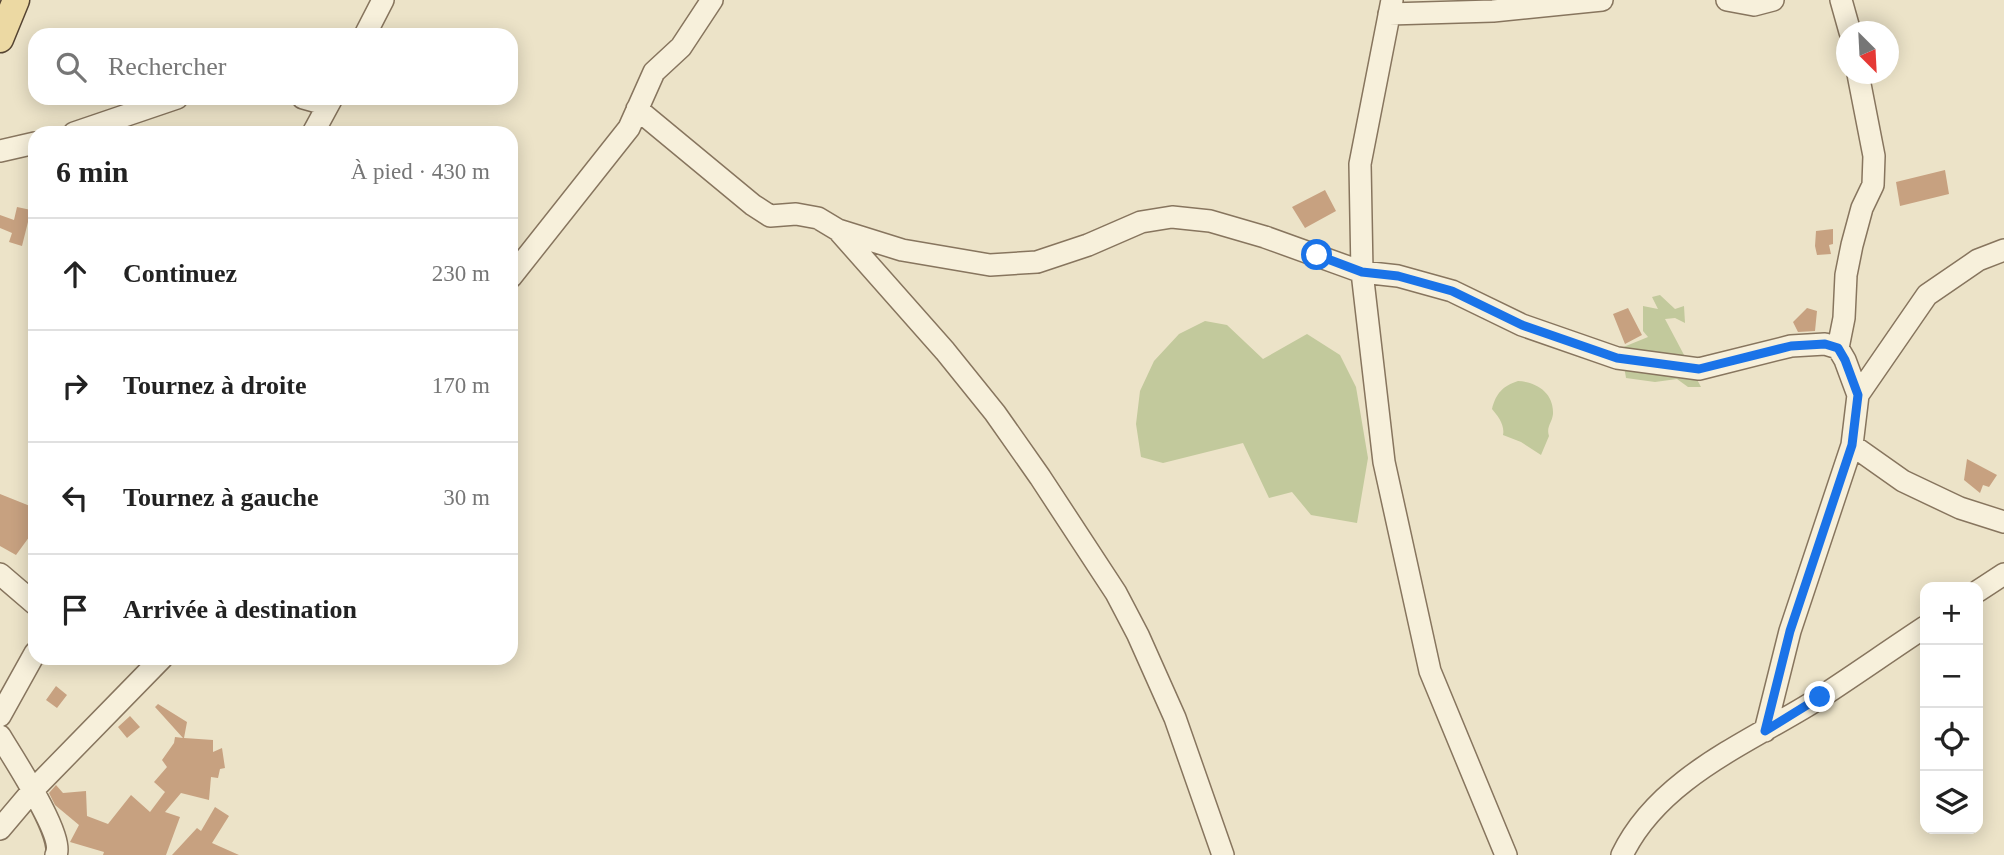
<!DOCTYPE html>
<html lang="fr">
<head>
<meta charset="utf-8">
<style>
	:root { --surface:#fff; --page:#f2f2f2; --text:#222; --muted:#767676; --line:#e0e0e0 }
	body { margin:0; font-family:Georgia,serif; background:var(--page); color:var(--text) }
	.controls { position:absolute; right:21px; bottom:21px; display:grid; overflow:hidden; border-radius:14px; box-shadow:0 4px 18px #0003 }
	.controls button { width:63px; height:63px; display:grid; place-items:center; padding:0; border:0; border-bottom:2px solid var(--line); background:var(--surface); color:var(--text); font:35px sans-serif }
	.compass { position:absolute; left:1836px; top:21px; width:63px; height:63px; border-radius:50%; background:var(--surface); box-shadow:0 4px 18px #0003; rotate:156deg }
	.stop { position:absolute; width:21px; height:21px; margin:-16px; border:5px solid #1a73e8; border-radius:50%; background:#fff }
	.stop.end { background:#1a73e8; border-color:#fff; box-shadow:0 2px 7px #0008 }
	.list { margin:0; padding:0; list-style:none }
	h2 { display:flex; justify-content:space-between; align-items:center; height:91px; margin:0; padding:0 28px; font-size:30px }
	h2 small { font-size:23px; font-weight:400; color:var(--muted) }
	.list li { display:grid; grid-template-columns:46px 1fr auto; gap:21px; align-items:center; box-sizing:border-box; height:112px; padding:0 28px; border-top:2px solid var(--line) }
	.list b { display:block; font-size:26px; white-space:nowrap }
	.list em { font-size:23px; font-style:normal; color:var(--muted) }
	.icon { flex:none; width:38px; height:38px; fill:none; stroke:currentColor; stroke-width:2; stroke-linecap:round; stroke-linejoin:round }
	.map { position:relative; flex:none; width:2004px; height:855px; overflow:hidden }
	.search { position:absolute; background:var(--surface); box-shadow:0 4px 18px #0003; left:28px; top:28px; width:490px; height:77px; display:flex; align-items:center; gap:18px; box-sizing:border-box; padding:0 24px; border-radius:21px; color:var(--muted); font-size:26px }
	.panel { position:absolute; background:var(--surface); box-shadow:0 4px 18px #0003; left:28px; top:126px; width:490px; height:539px; border-radius:21px }
	.map>svg:first-child { display:block }
	.green { fill:#c2c99c }
	.building { fill:#c7a180 }
	.lines { fill:none; stroke-linecap:round; stroke-linejoin:round }
	.minor-casing { stroke:#87755e; stroke-width:24 }
	.major-casing { stroke:#554432; stroke-width:29 }
	.minor { stroke:#f7f0db; stroke-width:21 }
	.major { stroke:#ecd9a3; stroke-width:26 }
	.route { stroke:#1a73e8; stroke-width:9 }
</style>
</head>
<body>
<div class="map">
<svg width="2004" height="855" viewBox="0 0 2004 855">
	<rect width="100%" height="100%" fill="#ece3c8"/>
	<path class="green" d="M 1660,295 L 1675,309 L 1684,306 L 1685,323 L 1675,318 L 1665,319 L 1701,387 L 1688,387 L 1677,379 L 1655,382 L 1626,378 L 1621,348 L 1648,337 L 1643,331 L 1643,306 L 1658,309 L 1652,297 Z
		M 1205,321 L 1227,325 L 1263,359 L 1307,334 L 1340,355 L 1356,387 L 1368,458 L 1357,523 L 1311,515 L 1292,492 L 1269,498 L 1243,443 L 1163,463 L 1141,457 L 1136,424 L 1140,391 L 1154,361 L 1179,334 Z
		M 1518,381 C 1537,382 1554,393 1553,414 C 1552,423 1546,427 1549,436 L 1541,455 L 1521,442 L 1503,435 C 1505,425 1498,416 1492,409 C 1496,393 1503,386 1518,381 Z"/>
	<path class="building" d="M 1945,170 L 1949,194 L 1900,206 L 1896,182 Z
		M 1325,190 L 1336,211 L 1305,228 L 1292,207 Z
		M 17,207 L 31,210 L 22,246 L 9,242 L 12,233 L 0,228 L 0,215 L 14,220 Z
		M 1833,229 L 1833,244 L 1829,245 L 1831,254 L 1817,255 L 1815,246 L 1816,231 Z
		M 1628,308 L 1642,335 L 1625,344 L 1613,314 Z
		M 1807,308 L 1817,311 L 1815,331 L 1798,332 L 1793,322 Z
		M 1967,459 L 1997,475 L 1989,487 L 1983,485 L 1980,493 L 1964,480 Z
		M 0,494 L 35,508 L 35,529 L 16,555 L 0,546 Z
		M 56,686 L 67,695 L 57,708 L 46,700 Z
		M 158,704 L 187,722 L 184,738 L 213,740 L 213,752 L 222,748 L 225,768 L 220,769 L 218,778 L 211,777 L 209,800 L 181,793 L 165,812 L 180,817 L 166,855 L 103,855 L 104,852 L 70,842 L 79,825 L 55,805 L 49,793 L 56,785 L 63,793 L 86,791 L 87,816 L 108,824 L 131,795 L 150,812 L 165,792 L 154,782 L 167,767 L 162,760 L 174,743 L 175,737 L 183,738 L 155,707 Z
		M 130,716 L 140,727 L 127,738 L 118,727 Z
		M 215,807 L 229,816 L 212,843 L 239,855 L 172,855 L 197,828 L 201,831 Z"/>
	<g class="lines">
		<defs>
			<path id="minor" d="M 1392,0 L 1360,164 L 1362,272 L 1384,462 L 1430,671 L 1506,855
				M 1727,0 L 1754,5 L 1773,0
				M 1841,0 L 1850,32
				M 1389,14 L 1493,11 L 1602,0
				M 365,35 L 383,0
				M 303,98 L 328,105
				M 637,109 L 753,205 L 770,216 L 796,214 L 818,218 L 838,230 L 902,250 L 990,265 L 1037,262 L 1088,245 L 1141,222 L 1172,217 L 1210,221 L 1265,237 L 1362,272 L 1398,276 L 1452,291 L 1522,325 L 1617,358 L 1699,369 L 1791,346 L 1825,344 L 1838,348 L 1845,360 L 1858,395
				M 74,133 L 177,98
				M 313,133 L 332,98
				M 0,151 L 35,143
				M 838,230 L 945,351 L 995,413 L 1040,477 L 1116,593 L 1138,635 L 1175,718 L 1223,855
				M 511,277 L 629,128 L 654,72 L 681,47 L 712,0
				M 1838,348 L 1844,318 L 1846,275 L 1852,245 L 1862,208 L 1873,185 L 1874,156 L 1858,74
				M 1852,445 L 1903,481 L 1960,508 L 2004,522
				M 0,574 L 35,604
				M 1978,591 L 2004,574
				M 0,716 L 35,653
				M 1765,731 L 1790,631 L 1852,445 L 1858,395 L 1927,295 L 1978,260 L 2004,250
				M 0,736 C 12,756 65,836 56,855
				M 0,829 L 33,790 L 162,658
				M 1622,855 C 1658,780 1743,745 1810,704 C 1849,679 1887,652 1925,627"/>
			<path id="major" d="M 0,39 L 16,0"/>
		</defs>
		<use href="#minor" class="minor-casing"/>
		<use href="#major" class="major-casing"/>
		<use href="#minor" class="minor"/>
		<use href="#major" class="major"/>
	</g>
	<g class="lines">
		<path class="route" d="M 1317,255 L 1362,272 L 1398,276 L 1452,291 L 1522,325 L 1617,358 L 1699,369 L 1791,346 L 1825,344 L 1838,348 L 1845,360 L 1858,395 L 1852,445 L 1790,631 L 1765,731 L 1820,697"/>
	</g>
</svg>
<div class="controls">
<button>+</button>
<button>−</button>
<button><svg class="icon" aria-label="locate" viewBox="0 0 24 24"><circle cx="12" cy="12" r="6"/><path d="M12 2v4M12 18v4M2 12h4M18 12h4"/></svg></button>
<button><svg class="icon" aria-label="layers" viewBox="0 0 24 24"><path d="M12 4l9 5-9 5-9-5zM3 14l9 5 9-5"/></svg></button>
</div>
<svg class="compass" viewBox="-18 -18 36 36"><path d="M0-13l5 13h-10z" fill="#e53935"/><path d="M0 13l5-13h-10z" fill="#767676"/></svg>
<div class="stop" style="left:1317px;top:255px"></div>
<div class="stop end" style="left:1820px;top:697px"></div>
<div class="search"><svg class="icon" aria-label="search" viewBox="0 0 24 24"><circle cx="10" cy="10" r="6"/><path d="M15 15l6 6"/></svg>Rechercher</div>
<section class="panel">
<h2>6 min<small>À pied · 430 m</small></h2>
<ul class="list">
<li><svg class="icon" aria-label="ahead" viewBox="0 0 24 24"><path d="M12 20V5M6 11l6-6 6 6"/></svg><div><b>Continuez</b></div><em>230 m</em></li>
<li><svg class="icon" aria-label="right" viewBox="0 0 24 24"><path d="M7 20v-9h11M14 6l5 5-5 5"/></svg><div><b>Tournez à droite</b></div><em>170 m</em></li>
<li><svg class="icon" aria-label="left" viewBox="0 0 24 24"><path d="M17 20v-9H6M10 6l-5 5 5 5"/></svg><div><b>Tournez à gauche</b></div><em>30 m</em></li>
<li><svg class="icon" aria-label="arrive" viewBox="0 0 24 24"><path d="M6 21V4h12l-3 4 3 4H6"/></svg><div><b>Arrivée à destination</b></div></li>
</ul>
</section>
</div>
</body>
</html>
